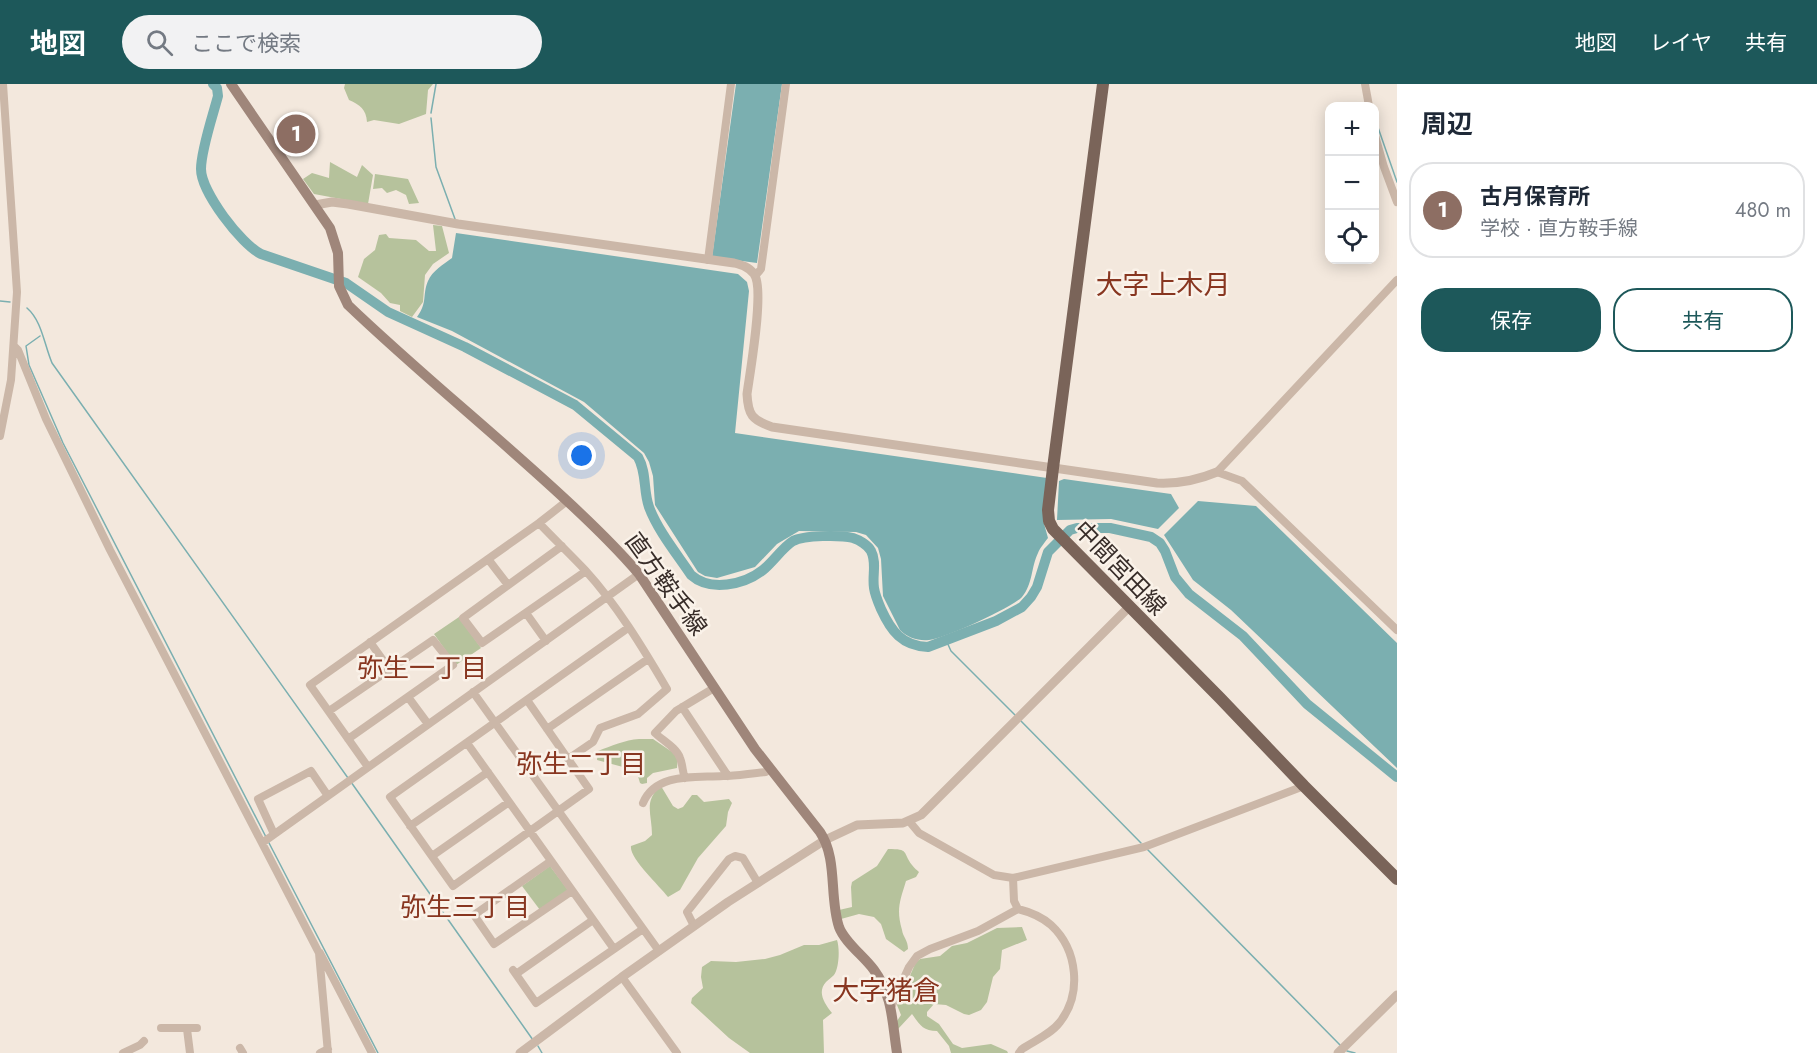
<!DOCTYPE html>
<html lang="ja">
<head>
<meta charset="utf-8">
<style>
	:root { --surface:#fff; --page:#f2f2f3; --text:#1f2937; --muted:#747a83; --line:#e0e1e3; --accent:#1d585a }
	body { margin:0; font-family:Jost,"Noto Sans JP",sans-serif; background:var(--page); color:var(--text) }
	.controls { position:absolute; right:18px; top:18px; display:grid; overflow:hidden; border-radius:12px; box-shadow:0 3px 15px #0003 }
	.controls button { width:54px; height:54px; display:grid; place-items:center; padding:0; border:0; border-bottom:2px solid var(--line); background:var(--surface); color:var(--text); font:30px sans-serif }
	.you { position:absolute; left:582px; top:372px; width:21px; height:21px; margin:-15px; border:4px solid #fff; border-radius:50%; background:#1a73e8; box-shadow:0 0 0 9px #1a73e833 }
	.badge { display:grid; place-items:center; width:39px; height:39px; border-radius:50%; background:var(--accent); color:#fff; font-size:20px; font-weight:700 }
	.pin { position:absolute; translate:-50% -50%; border:3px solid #fff; box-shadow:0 2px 6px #0006 }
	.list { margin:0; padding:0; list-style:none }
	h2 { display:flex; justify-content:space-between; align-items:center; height:78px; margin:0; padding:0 24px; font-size:26px }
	h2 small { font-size:20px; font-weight:400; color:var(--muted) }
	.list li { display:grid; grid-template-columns:39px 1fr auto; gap:18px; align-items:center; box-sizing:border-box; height:96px; margin:0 12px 12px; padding:0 12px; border:2px solid var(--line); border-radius:24px }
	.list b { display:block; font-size:22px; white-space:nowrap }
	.list p { margin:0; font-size:20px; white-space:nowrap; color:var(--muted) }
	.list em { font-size:20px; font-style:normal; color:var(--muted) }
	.actions { display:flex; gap:12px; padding:18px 24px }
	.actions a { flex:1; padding:14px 0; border:2px solid var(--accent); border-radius:24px; text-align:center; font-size:21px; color:var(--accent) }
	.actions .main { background:var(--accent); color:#fff }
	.icon { flex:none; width:33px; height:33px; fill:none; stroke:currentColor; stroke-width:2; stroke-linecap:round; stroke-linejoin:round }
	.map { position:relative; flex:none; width:1397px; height:969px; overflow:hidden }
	header { display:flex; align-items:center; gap:36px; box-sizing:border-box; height:84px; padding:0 30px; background:var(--accent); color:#fff }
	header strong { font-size:28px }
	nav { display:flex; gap:33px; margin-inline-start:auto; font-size:21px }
	.search { width:420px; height:54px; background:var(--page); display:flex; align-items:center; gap:15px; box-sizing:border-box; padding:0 21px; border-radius:33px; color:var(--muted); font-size:22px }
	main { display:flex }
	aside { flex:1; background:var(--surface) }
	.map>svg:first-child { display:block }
	.green { fill:#b6c29c }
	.water { fill:#7bafb0 }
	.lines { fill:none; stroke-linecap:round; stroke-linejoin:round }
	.stream { stroke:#7bafb0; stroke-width:1.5 }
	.river { stroke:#7bafb0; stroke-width:10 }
	.minor { stroke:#cbb7a8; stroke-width:8 }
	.tertiary { stroke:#cbb7a8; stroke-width:9 }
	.secondary { stroke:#9f867a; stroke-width:10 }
	.primary { stroke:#7a6459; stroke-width:12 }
	.labels { text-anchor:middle; stroke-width:5; stroke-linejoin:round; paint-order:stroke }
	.street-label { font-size:24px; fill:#382d29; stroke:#faf2e9 }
	.neighbourhood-label { font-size:26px; fill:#883620; stroke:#faf2e9 }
	.quarter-label { font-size:27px; fill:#883620; stroke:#faf2e9 }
</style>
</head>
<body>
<header>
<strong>地図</strong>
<div class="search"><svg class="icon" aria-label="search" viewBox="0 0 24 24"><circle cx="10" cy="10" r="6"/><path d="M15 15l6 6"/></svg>ここで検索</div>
<nav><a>地図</a><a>レイヤ</a><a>共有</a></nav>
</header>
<main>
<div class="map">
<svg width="1397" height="969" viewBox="0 0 1397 969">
	<rect width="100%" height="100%" fill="#f3e8dd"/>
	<path class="green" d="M 345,0 L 433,0 L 428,6 L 426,30 L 399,40 L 374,36 L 367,38 C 366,25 360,21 349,16 L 344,4 Z
		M 330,78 L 357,93 L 362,81 L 373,91 L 368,120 L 314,110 L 303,95 L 312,89 L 329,94 Z
		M 375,90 L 408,95 L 419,119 L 409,120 L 406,111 L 396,106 L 387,109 L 382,104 L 373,105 Z
		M 433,141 L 442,142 L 449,169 L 433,180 L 425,191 L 423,218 L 412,233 L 400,227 L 400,221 L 390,219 L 381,209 L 358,193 L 364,175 L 375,166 L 379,151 L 386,150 L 389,154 L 416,156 L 429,167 L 436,167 Z
		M 459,533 L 481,564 L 456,581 L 434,550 Z
		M 639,655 L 653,655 L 678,672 L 677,684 L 653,689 L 647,694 L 647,699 L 642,700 L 640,699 L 637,689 L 634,686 L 597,676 L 598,667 C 611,662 625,656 639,655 Z
		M 661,702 L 673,722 L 678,725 L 683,723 L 692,711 L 697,711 L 704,718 L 729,715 L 732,719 L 728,728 L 726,742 L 698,774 L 680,806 L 668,813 C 659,801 629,774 631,762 L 645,757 L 652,751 C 652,730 643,717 661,702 Z
		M 888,765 C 910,765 902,768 912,781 C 914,784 917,786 919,788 L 916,793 L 906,797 C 900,817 896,825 902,846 C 903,853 908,856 908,865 L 904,868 L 886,855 L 881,840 L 874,833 L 859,830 L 841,835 L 839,826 L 852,823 L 851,803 L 852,798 L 877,782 Z
		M 550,782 L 568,806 L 540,826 L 522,802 Z
		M 1022,843 L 1027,856 L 1002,866 L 1000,885 L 993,893 L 987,918 L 981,926 L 969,931 L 964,930 L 946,921 L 934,920 L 927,928 L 927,932 L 939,940 L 953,960 L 962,964 L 991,960 L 1007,967 L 1008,969 L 951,969 L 949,962 L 937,947 C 923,947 920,941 912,930 L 898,945 L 897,937 L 901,931 L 897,921 L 916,878 L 920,875 L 940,872 L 952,862 L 967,859 L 997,844 Z
		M 837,856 C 840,865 839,884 834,891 C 832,893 829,895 826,898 C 817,908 824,919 832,929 L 823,936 L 824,969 L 750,969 L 729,954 L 691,919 L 692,914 L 703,904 L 701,893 L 702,883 L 711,877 L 736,878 L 765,875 L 780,871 L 804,861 L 819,861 Z"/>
	<path class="water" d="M 736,0 L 782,0 L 757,179 L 712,173 Z
		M 456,149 L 738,190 L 747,198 L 749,207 L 735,349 L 1047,394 L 1043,436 L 1048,454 C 1045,458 1040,464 1038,469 C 1031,483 1033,500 1022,513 C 1013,523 944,555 929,556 C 918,557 908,554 900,546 L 883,512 L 881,475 L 878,464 L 866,451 L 856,448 L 799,447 L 777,460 L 755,483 L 717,494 L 705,492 L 698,488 L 655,421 L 653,392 L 649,378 L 644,369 L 584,318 L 452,247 L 417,233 C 428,218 422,211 428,197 C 432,187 444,180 452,174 Z
		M 1064,395 L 1171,410 L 1179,424 L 1158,445 L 1111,435 L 1057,436 L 1059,397 Z
		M 1198,417 L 1256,422 L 1397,559 L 1397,684 L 1231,526 L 1193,496 L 1164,451 Z"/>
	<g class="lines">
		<path class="stream" d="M 431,29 L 436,0
			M 1374,32 L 1397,98
			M 431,34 L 436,83 L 455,135
			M 0,217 L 10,218
			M 27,224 C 42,237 44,260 52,279 L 348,694
			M 40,252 L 26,262 L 29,281 L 63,359 L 266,753
			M 946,556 L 951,567 L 1015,631
			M 1020,636 L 1141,759
			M 351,698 L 533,956
			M 268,757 L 378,969
			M 1147,765 L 1341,962
			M 538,962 L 542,969
			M 1347,967 L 1355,969"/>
		<path class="river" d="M 213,0 L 217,4 L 218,12 C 213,31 201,66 201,85 C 201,108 241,160 261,170 L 346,199 L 388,228 L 465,263 L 575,321 L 638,373 C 647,389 643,406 649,423 C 658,447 677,470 691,491 C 710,508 744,501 763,486 C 773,478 783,463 793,457 C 804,451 841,451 853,454 C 859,456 868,461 871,467 C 877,478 872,492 874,504 C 875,511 878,518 881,525 C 891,547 902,562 928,563 L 996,537 L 1022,523 L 1031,513 L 1037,503 L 1048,468 L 1070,446 L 1077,444 L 1110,444 L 1151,453 L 1160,459 L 1165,467 L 1175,493 L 1189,510 L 1243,552 L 1307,620 L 1397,693"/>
		<path class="minor" d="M 1365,0 L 1369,22
			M 1374,48 L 1384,83 L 1397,118
			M 708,176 L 731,0
			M 756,191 L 761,185 L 786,0
			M 14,262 L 18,266 L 46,335 L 110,466 L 319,869 L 328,969
			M 0,352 L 11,296 L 17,208 L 3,0
			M 1217,388 L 1397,196
			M 1217,388 L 1242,397 L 1397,546
			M 539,439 C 554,455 570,470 585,486 C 617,521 643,564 667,605 L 638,630 L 600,644 L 593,658 L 568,675 L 589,705 L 453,802 L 390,713 L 628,544
			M 562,462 L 463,534 L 482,559 L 586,487
			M 488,475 L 508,501
			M 526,529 L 546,557
			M 370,558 L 390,586
			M 473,608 L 659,867
			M 408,613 L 428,640
			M 527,616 L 568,675
			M 682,623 L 728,692
			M 329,627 L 433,556 L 453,581 L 348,655
			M 547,645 L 648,575
			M 467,659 L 614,865
			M 368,683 L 310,601 L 539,439 L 567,417
			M 685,694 C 682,687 683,681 680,674 C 677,664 662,656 655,649 L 676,627 L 714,604
			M 643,719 C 656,688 696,694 723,692 C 737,692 751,689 766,688 L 770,684
			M 909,737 L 919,749 L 994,791 L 1013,794 L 1144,763 L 1304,702
			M 410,742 L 488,688
			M 274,750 L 258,715 L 311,687 L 328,712
			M 262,759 L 639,490
			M 432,772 L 509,718
			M 551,777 L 474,831 L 494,860 L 572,807
			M 1013,794 L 1014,817 L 1018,825
			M 694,842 L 687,828 L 729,775 L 735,772 L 743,774 L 758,799
			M 320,869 L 372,969
			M 513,886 L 536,919 L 643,845
			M 516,890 L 593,836
			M 622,893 L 677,969
			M 892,921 L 909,883 L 917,872 L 930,865 L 978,847 L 1018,825 C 1030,828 1042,833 1051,841 C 1078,866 1082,910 1060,938 C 1051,950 1034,957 1022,965 L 1019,969
			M 161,944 L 197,944
			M 187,945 L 190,969
			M 240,964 L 243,969
			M 123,969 L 140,961 L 144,957
			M 320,969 L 328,965"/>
		<path class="tertiary" d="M 315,121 L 332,118 L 348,120 L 458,140 L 734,179 C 742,181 749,183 754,190 C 765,204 750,288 747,310 C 748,331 752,336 772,343 L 1157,399 C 1178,400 1198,396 1217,388
			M 520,969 L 622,893 L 728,818 L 825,756 L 857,741 L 903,739 L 921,731 L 1129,523
			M 1338,969 L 1397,911"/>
		<path class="secondary" d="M 231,0 L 330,144 L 338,169 L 339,202 L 348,221 C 418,288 494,349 565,415 C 591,439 616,463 639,490 L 755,665 L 820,748 C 838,775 829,813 839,843 C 845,859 864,872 874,886 C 893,912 892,938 897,969"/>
		<path class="primary" d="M 1103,0 L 1053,384 L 1048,426 L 1049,437 L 1053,445 L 1220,614 L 1304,702 L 1397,795"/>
	</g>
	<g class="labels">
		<g class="street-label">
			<text transform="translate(1120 484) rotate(46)" y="8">中間宮田線</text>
			<text transform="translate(666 500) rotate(54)" y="8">直方鞍手線</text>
		</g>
		<g class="neighbourhood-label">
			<text x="422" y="593">弥生一丁目</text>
			<text x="581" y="689">弥生二丁目</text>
			<text x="465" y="832">弥生三丁目</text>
		</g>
		<g class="quarter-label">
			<text x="1163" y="210">大字上木月</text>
			<text x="886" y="916">大字猪倉</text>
		</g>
	</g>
</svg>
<div class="controls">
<button>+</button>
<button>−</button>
<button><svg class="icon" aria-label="locate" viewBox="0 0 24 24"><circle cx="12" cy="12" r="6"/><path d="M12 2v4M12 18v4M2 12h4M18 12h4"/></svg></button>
</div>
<div class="you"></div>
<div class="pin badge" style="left:296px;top:50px;background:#8d6e63">1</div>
</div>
<aside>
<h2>周辺<small></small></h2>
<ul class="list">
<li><span class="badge" style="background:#8d6e63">1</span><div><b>古月保育所</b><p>学校 · 直方鞍手線</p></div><em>480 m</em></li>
</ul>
<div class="actions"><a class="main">保存</a><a>共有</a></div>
</aside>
</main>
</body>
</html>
